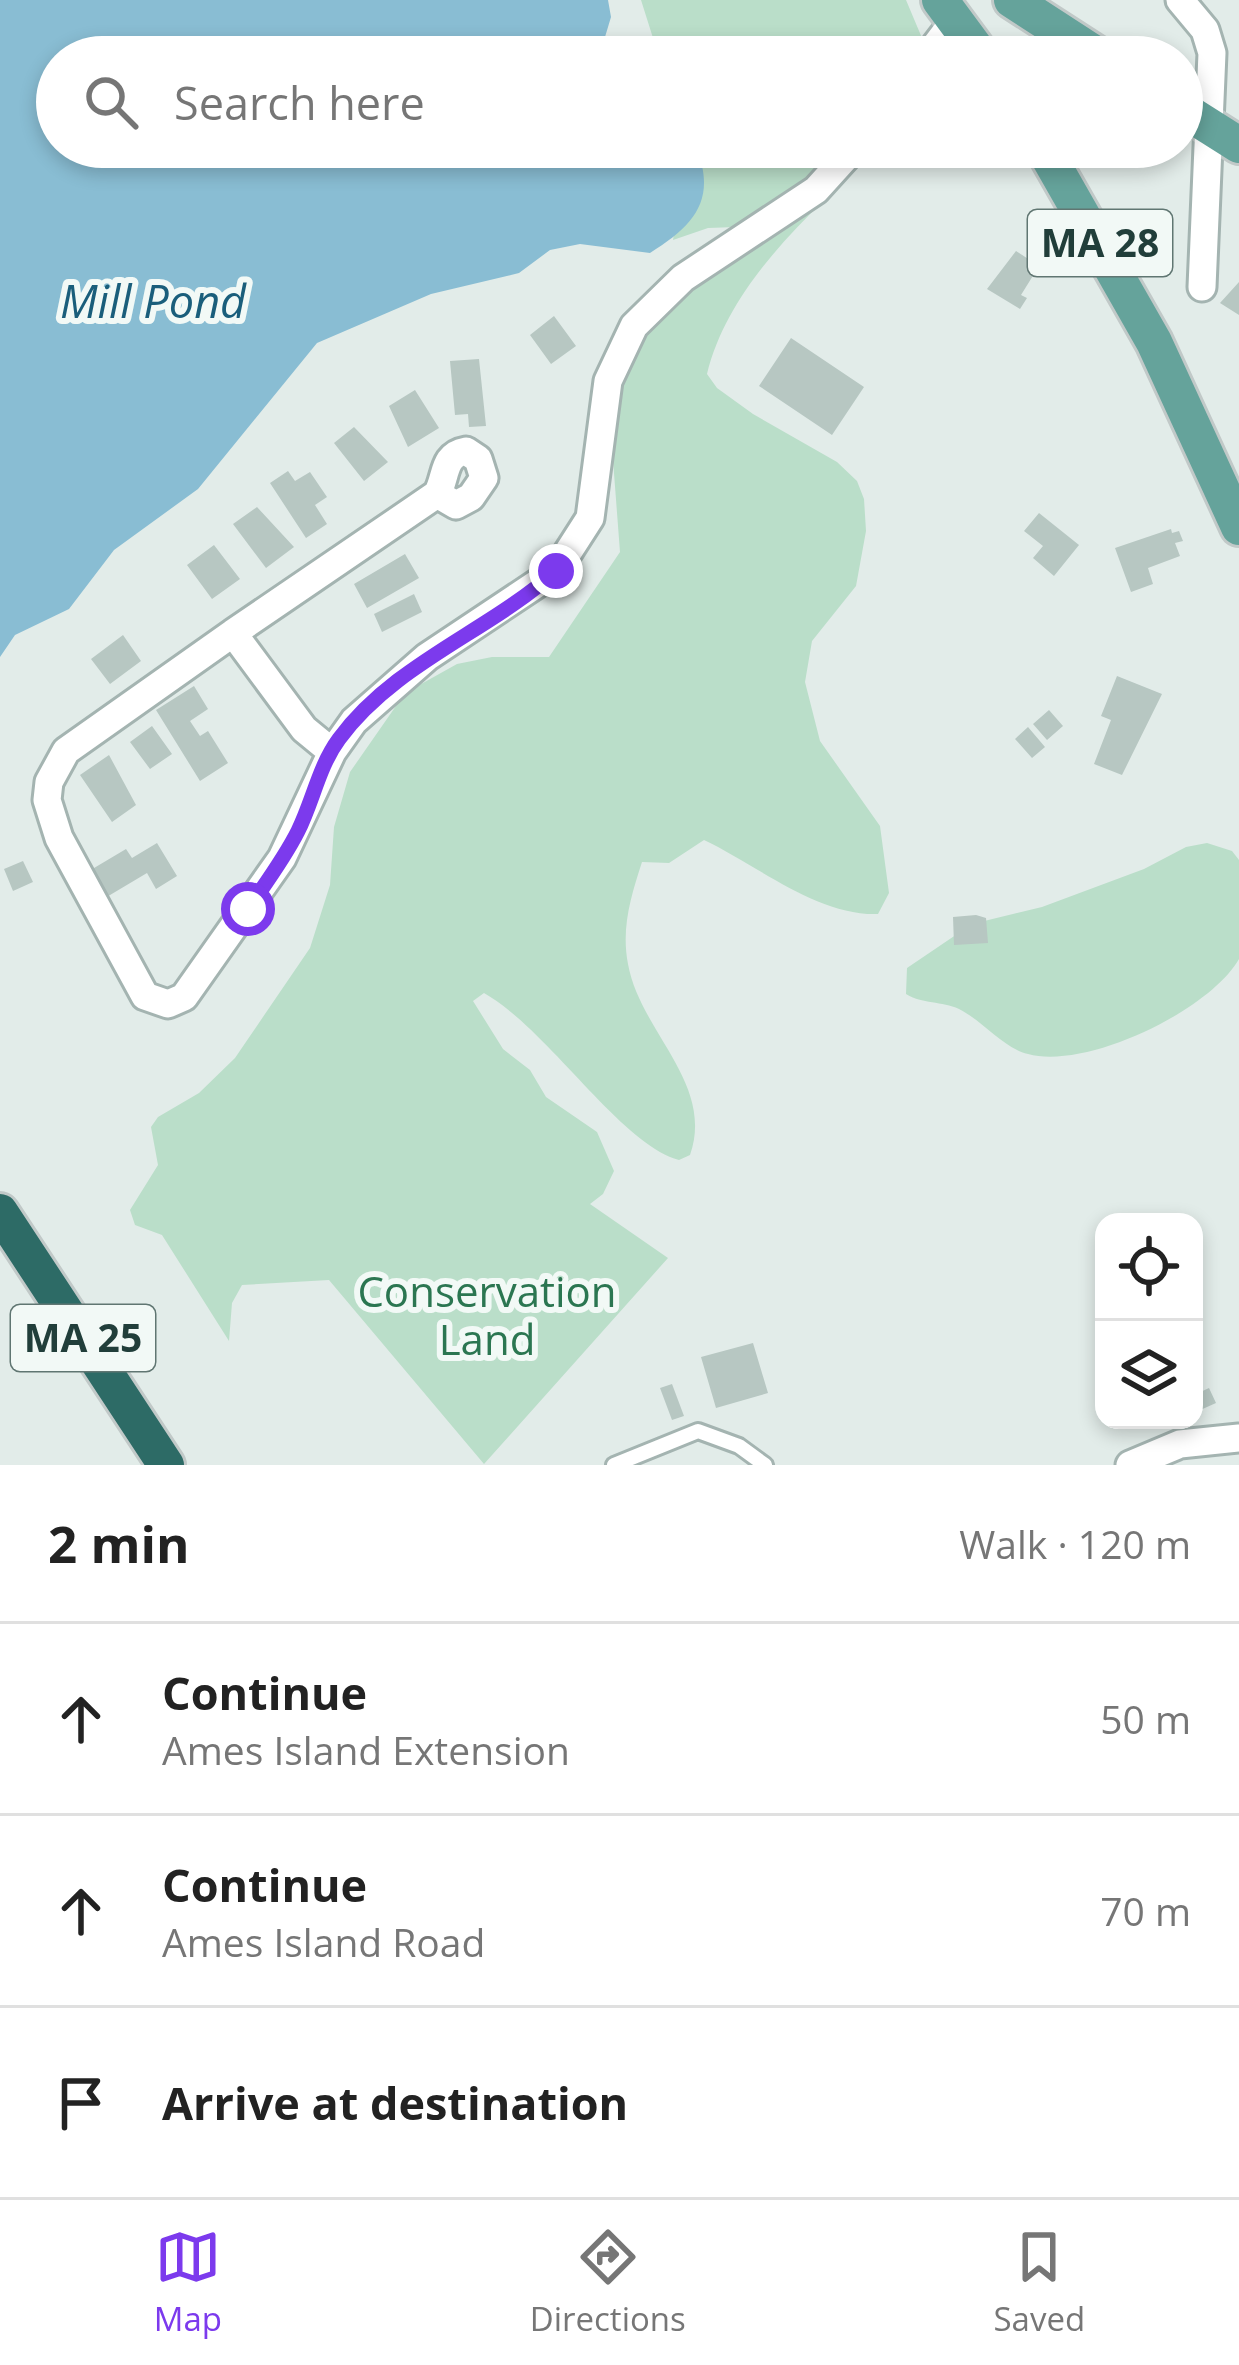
<!DOCTYPE html>
<html lang="en">
<head>
<meta charset="utf-8">
<style>
	:root { --surface:#fff; --page:#f2f2f2; --text:#222; --muted:#767676; --line:#e0e0e0; --accent:#7c3aed }
	body { margin:0; font-family:"Open Sans",sans-serif; background:var(--page); color:var(--text) }
	.controls { position:absolute; right:36px; bottom:36px; display:grid; overflow:hidden; border-radius:24px; box-shadow:0 6px 18px #0003 }
	.controls button { width:108px; height:108px; display:grid; place-items:center; padding:0; border:0; border-bottom:3px solid var(--line); background:var(--surface); color:var(--text); font:60px sans-serif }
	.stop { position:absolute; width:36px; height:36px; margin:-27px; border:9px solid #7c3aed; border-radius:50%; background:#fff }
	.stop.end { background:#7c3aed; border-color:#fff; box-shadow:0 3px 12px #0008 }
	.list { margin:0; padding:0; list-style:none }
	h2 { display:flex; justify-content:space-between; align-items:center; height:156px; margin:0; padding:0 48px; font-size:51px }
	h2 small { font-size:39px; font-weight:400; color:var(--muted) }
	.list li { display:grid; grid-template-columns:78px 1fr auto; gap:36px; align-items:center; box-sizing:border-box; height:192px; padding:0 48px; border-top:3px solid var(--line) }
	.list b { display:block; font-size:45px; white-space:nowrap }
	.list p { margin:0; font-size:39px; white-space:nowrap; color:var(--muted) }
	.list em { font-size:39px; font-style:normal; color:var(--muted) }
	.icon { flex:none; width:66px; height:66px; fill:none; stroke:currentColor; stroke-width:2; stroke-linecap:round; stroke-linejoin:round }
	.map { position:relative; flex:none; width:1239px; height:1465px; overflow:hidden }
	.search { position:absolute; background:var(--surface); box-shadow:0 6px 18px #0003; left:36px; right:36px; top:36px; height:132px; display:flex; align-items:center; gap:30px; box-sizing:border-box; padding:0 42px; border-radius:66px; color:var(--muted); font-size:45px }
	.sheet { height:732px; background:var(--surface) }
	nav { display:flex; justify-content:space-around; align-items:center; box-sizing:border-box; height:168px; border-top:3px solid var(--line); background:var(--surface); font-size:33px; color:var(--muted) }
	nav a { display:grid; justify-items:center; gap:6px }
	nav .on { color:var(--accent) }
	.map>svg:first-child { display:block }
	.green { fill:#badec9 }
	.water { fill:#89bdd3 }
	.building { fill:#b7c7c2 }
	.lines { fill:none; stroke-linecap:round; stroke-linejoin:round }
	.service-casing { stroke:#a4b4b1; stroke-width:20 }
	.minor-casing { stroke:#a4b4b1; stroke-width:33 }
	.primary-casing { stroke:#c1c9c8; stroke-width:42 }
	.motorway-casing { stroke:#c1c9c8; stroke-width:42 }
	.service { stroke:#fff; stroke-width:14 }
	.minor { stroke:#fff; stroke-width:27 }
	.primary { stroke:#65a39b; stroke-width:36 }
	.motorway { stroke:#2d6b66; stroke-width:36 }
	.route { stroke:#7c3aed; stroke-width:15 }
	.labels { text-anchor:middle; stroke-width:12; stroke-linejoin:round; paint-order:stroke }
	.shield { fill:#f2f9f6; stroke:#607672; stroke-width:3 }
	.shield-label { font-size:39px; font-weight:bold; fill:#213e3a }
	.park-label { font-size:42px; fill:#2b7651; stroke:#f2f9f6 }
	.water-label { font-size:45px; font-style:italic; fill:#1a5e7b; stroke:#f2f9f6 }
</style>
</head>
<body>
<div class="map">
<svg width="1239" height="1465" viewBox="0 0 1239 1465">
	<rect width="100%" height="100%" fill="#e2ece9"/>
	<path class="green" d="M 641,0 L 906,0 L 930,57 L 659,57 Z
		M 688,147 L 880,147 C 813,211 730,281 707,374 L 717,388 L 753,414 L 837,462 L 857,481 L 864,499 L 866,531 L 856,586 L 812,641 L 805,682 L 820,741 L 880,826 L 889,893 L 878,914 C 817,916 757,865 704,840 L 669,863 L 642,862 C 631,896 621,928 628,964 C 640,1032 715,1083 690,1155 L 679,1160 C 620,1144 549,1030 484,993 L 473,1001 L 503,1049 L 530,1070 L 546,1097 L 597,1132 L 614,1171 L 603,1194 L 590,1204 L 668,1258 L 484,1464 L 329,1280 L 242,1285 L 232,1303 L 229,1341 L 162,1235 L 135,1225 L 130,1210 L 158,1165 L 151,1127 L 158,1117 L 199,1093 L 235,1058 L 310,948 L 330,885 L 334,827 L 350,772 L 405,693 L 457,664 L 492,657 L 549,657 L 620,552 L 612,447 L 626,347 L 736,227 L 708,228 L 673,240 Z
		M 1207,843 L 1232,851 L 1239,860 L 1239,959 C 1210,1010 1087,1070 1028,1054 C 1003,1048 983,1021 959,1009 C 942,1001 922,1004 906,994 L 907,968 L 972,924 L 1042,907 L 1144,869 L 1186,847 Z"/>
	<path class="water" d="M 0,0 L 608,0 L 611,17 L 605,37 L 614,57 L 57,57 L 57,147 L 696,147 C 717,199 695,225 650,253 L 580,244 L 550,250 L 519,273 L 431,294 L 317,343 L 198,489 L 114,550 L 69,609 L 15,635 L 0,657 Z"/>
	<path class="building" d="M 1016,251 L 1039,266 L 1021,295 L 1027,298 L 1020,309 L 987,289 Z
		M 1239,282 L 1239,315 L 1220,303 Z
		M 554,316 L 576,346 L 551,364 L 530,335 Z
		M 791,338 L 864,387 L 832,435 L 759,386 Z
		M 479,359 L 486,426 L 469,427 L 468,414 L 455,415 L 450,361 Z
		M 415,390 L 439,428 L 408,447 L 389,406 Z
		M 354,427 L 388,462 L 364,481 L 334,443 Z
		M 288,471 L 295,481 L 310,472 L 327,497 L 315,505 L 327,524 L 306,538 L 270,483 Z
		M 257,507 L 294,547 L 266,568 L 233,524 Z
		M 1039,513 L 1079,545 L 1054,576 L 1033,558 L 1043,546 L 1024,531 Z
		M 1171,529 L 1172,533 L 1179,531 L 1183,541 L 1175,543 L 1180,556 L 1148,568 L 1153,584 L 1131,592 L 1115,548 Z
		M 214,545 L 240,579 L 212,599 L 187,565 Z
		M 405,554 L 419,578 L 367,608 L 354,584 Z
		M 414,594 L 422,612 L 382,632 L 374,614 Z
		M 123,635 L 141,661 L 110,684 L 91,659 Z
		M 1117,676 L 1162,694 L 1122,775 L 1094,764 L 1111,720 L 1101,716 Z
		M 194,686 L 208,709 L 190,721 L 200,736 L 208,731 L 228,763 L 200,781 L 156,710 Z
		M 1049,710 L 1063,726 L 1047,740 L 1033,724 Z
		M 152,726 L 172,754 L 150,769 L 130,742 Z
		M 1028,727 L 1045,747 L 1032,758 L 1015,739 Z
		M 109,755 L 136,805 L 112,822 L 80,775 Z
		M 157,843 L 177,876 L 156,889 L 147,873 L 105,898 L 89,871 L 126,849 L 132,858 Z
		M 23,861 L 33,882 L 13,891 L 4,869 Z
		M 976,915 L 986,918 L 988,943 L 954,945 L 953,917 Z
		M 753,1343 L 768,1393 L 716,1408 L 701,1357 Z
		M 672,1384 L 684,1416 L 672,1420 L 660,1388 Z
		M 1209,1388 L 1216,1403 L 1198,1411 L 1194,1395 Z"/>
	<g class="lines">
		<defs>
			<path id="service" d="M 614,1465 L 698,1431 L 739,1446 L 765,1465"/>
			<path id="minor" d="M 1180,0 L 1205,30 L 1212,53 L 1202,287
				M 927,57 L 955,20
				M 437,494 L 456,505 L 471,497 L 484,478 L 478,459 L 466,451 C 442,455 447,477 437,494 L 233,633 L 304,729 L 332,752 L 354,721 L 427,657 L 556,571 L 590,518 L 608,381 L 634,326 L 683,278 L 816,190 L 855,147
				M 233,633 L 66,751 L 49,782 L 47,800 L 59,838 L 145,996 L 168,1004 L 184,997 L 282,858 L 332,752
				M 1130,1465 L 1180,1444 L 1239,1438"/>
			<path id="primary" d="M 940,0 L 982,57
				M 1012,0 L 1100,57
				M 1182,109 L 1239,145
				M 1043,147 L 1154,342 L 1239,527"/>
			<path id="motorway" d="M 0,1212 L 166,1465"/>
		</defs>
		<use href="#service" class="service-casing"/>
		<use href="#minor" class="minor-casing"/>
		<use href="#primary" class="primary-casing"/>
		<use href="#motorway" class="motorway-casing"/>
		<use href="#service" class="service"/>
		<use href="#minor" class="minor"/>
		<use href="#primary" class="primary"/>
		<use href="#motorway" class="motorway"/>
	</g>
	<g class="lines">
		<path class="route" d="M 248,909 C 265,884 284,859 298,831 C 313,801 319,766 339,739 C 395,663 488,632 556,571"/>
	</g>
	<g class="labels">
		<g class="shield">
			<rect x="1028" y="210" width="144" height="66" rx="9"/>
			<rect x="11" y="1305" width="144" height="66" rx="9"/>
		</g>
		<g class="shield-label">
			<text x="1100" y="257">MA 28</text>
			<text x="83" y="1352">MA 25</text>
		</g>
		<g class="park-label">
			<text x="487" y="1307">Conservation<tspan x="487" dy="48">Land</tspan></text>
		</g>
		<g class="water-label">
			<text x="153" y="318">Mill Pond</text>
		</g>
	</g>
</svg>
<div class="controls">
<button><svg class="icon" aria-label="locate" viewBox="0 0 24 24"><circle cx="12" cy="12" r="6"/><path d="M12 2v4M12 18v4M2 12h4M18 12h4"/></svg></button>
<button><svg class="icon" aria-label="layers" viewBox="0 0 24 24"><path d="M12 4l9 5-9 5-9-5zM3 14l9 5 9-5"/></svg></button>
</div>
<div class="stop" style="left:248px;top:909px"></div>
<div class="stop end" style="left:556px;top:571px"></div>
<div class="search"><svg class="icon" aria-label="search" viewBox="0 0 24 24"><circle cx="10" cy="10" r="6"/><path d="M15 15l6 6"/></svg>Search here</div>
</div>
<section class="sheet">
<h2>2 min<small>Walk · 120 m</small></h2>
<ul class="list">
<li><svg class="icon" aria-label="ahead" viewBox="0 0 24 24"><path d="M12 20V5M6 11l6-6 6 6"/></svg><div><b>Continue</b><p>Ames Island Extension</p></div><em>50 m</em></li>
<li><svg class="icon" aria-label="ahead" viewBox="0 0 24 24"><path d="M12 20V5M6 11l6-6 6 6"/></svg><div><b>Continue</b><p>Ames Island Road</p></div><em>70 m</em></li>
<li><svg class="icon" aria-label="arrive" viewBox="0 0 24 24"><path d="M6 21V4h12l-3 4 3 4H6"/></svg><div><b>Arrive at destination</b></div></li>
</ul>
</section>
<nav>
<a class="on"><svg class="icon" aria-label="map" viewBox="0 0 24 24"><path d="M3 6l6-2 6 2 6-2v14l-6 2-6-2-6 2zM9 4v14M15 6v14"/></svg>Map</a>
<a><svg class="icon" aria-label="directions" viewBox="0 0 24 24"><path d="M12 3l9 9-9 9-9-9zM9 14v-3h6M13 9l2 2-2 2"/></svg>Directions</a>
<a><svg class="icon" aria-label="saved" viewBox="0 0 24 24"><path d="M7 4h10v16l-5-4-5 4z"/></svg>Saved</a>
</nav>
</body>
</html>
